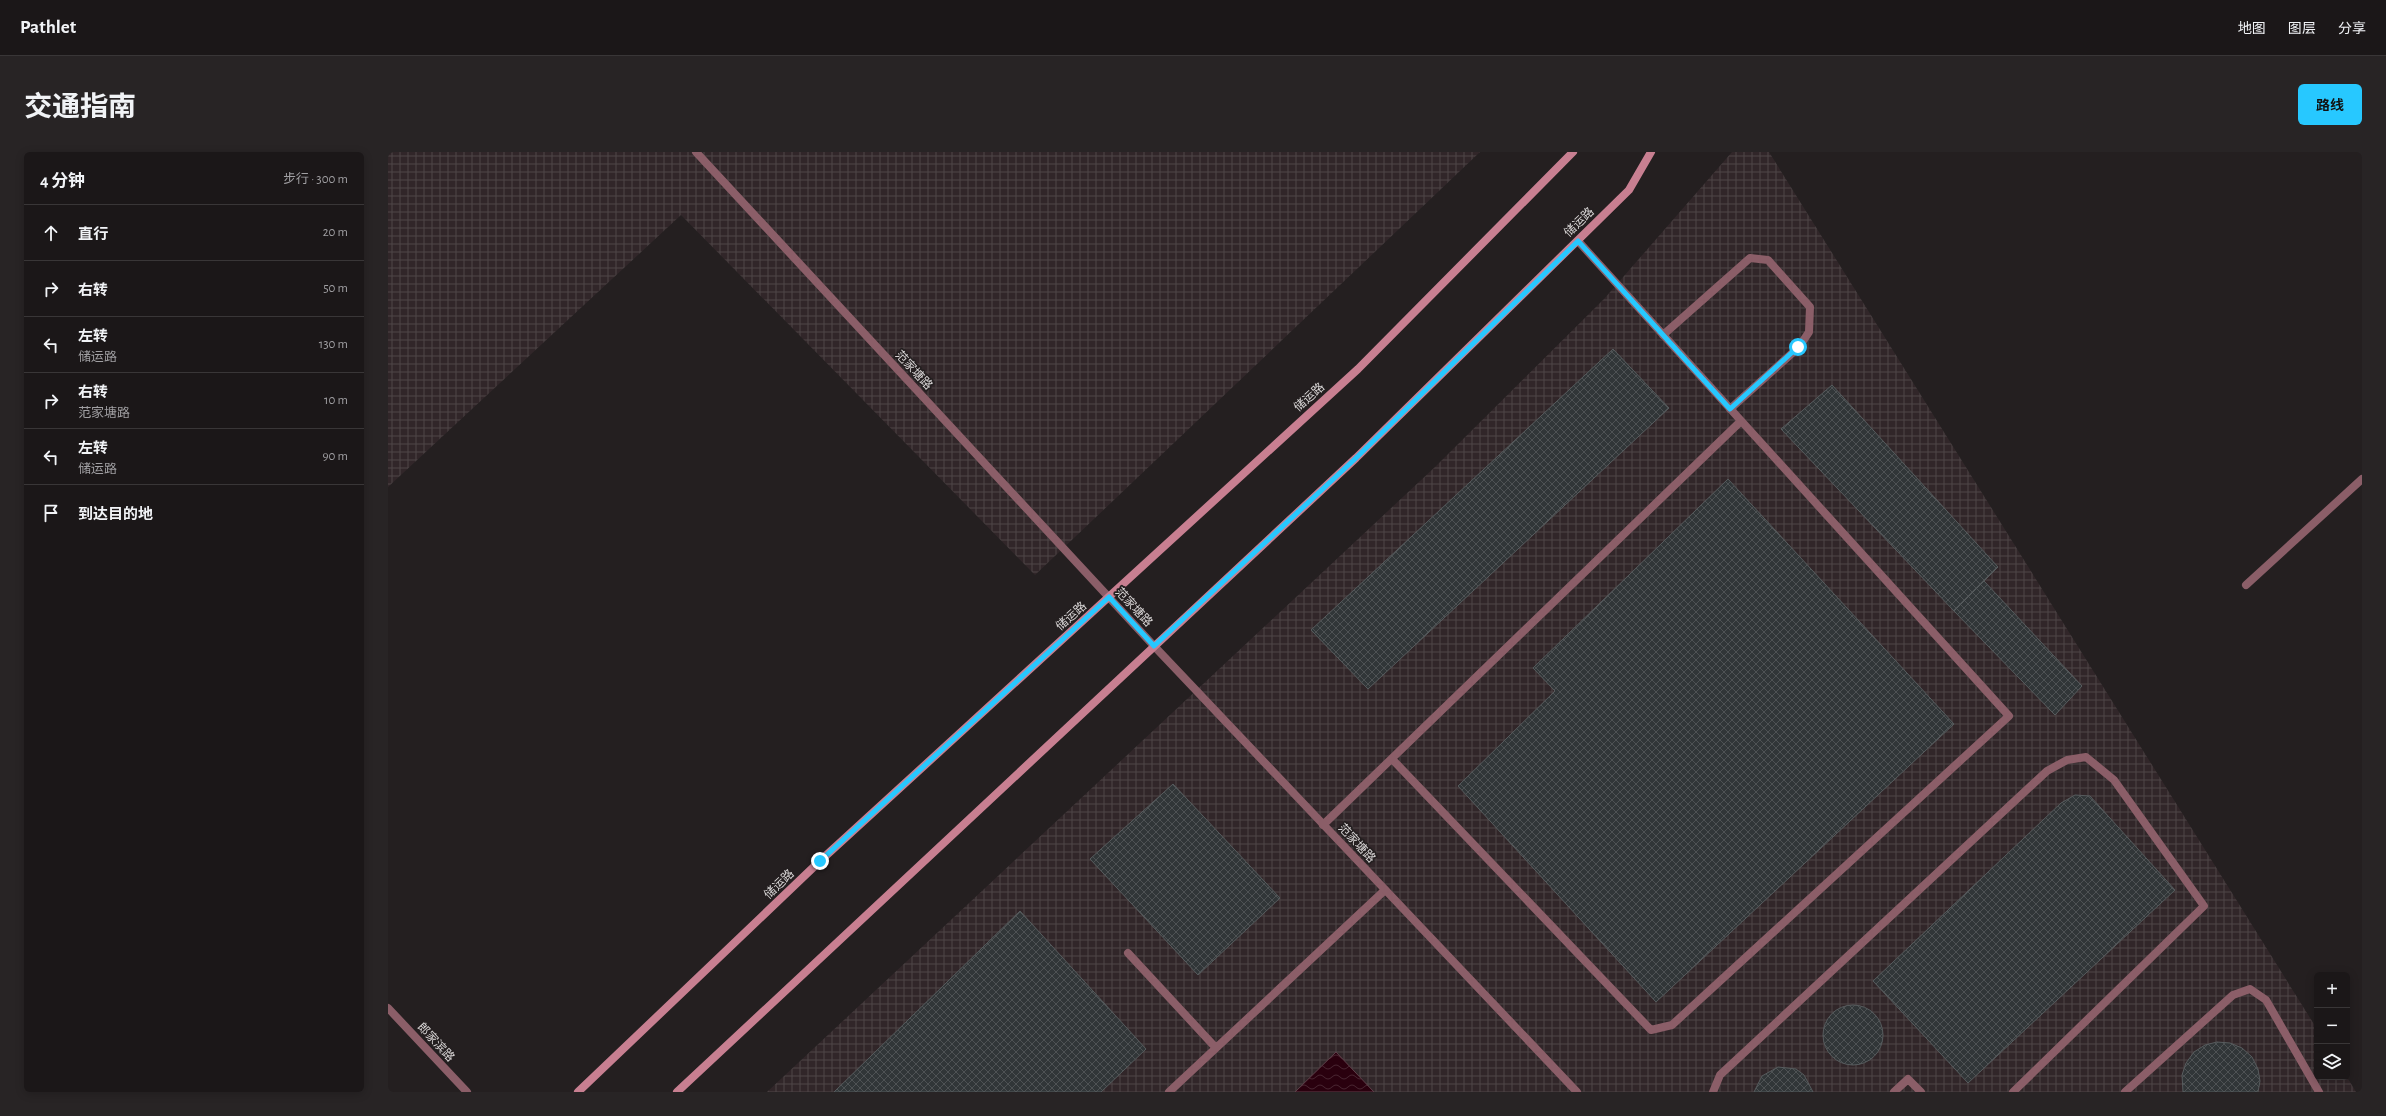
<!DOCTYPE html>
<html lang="zh">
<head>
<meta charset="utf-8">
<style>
	:root { --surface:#1b1718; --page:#282425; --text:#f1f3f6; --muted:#a09fa2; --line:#393637; --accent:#27c8ff }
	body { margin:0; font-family:"Alegreya Sans","Noto Sans SC",sans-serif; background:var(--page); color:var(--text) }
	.controls { position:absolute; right:12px; bottom:12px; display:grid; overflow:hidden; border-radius:6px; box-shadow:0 2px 10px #0003 }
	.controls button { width:36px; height:36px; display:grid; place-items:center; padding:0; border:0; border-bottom:1px solid var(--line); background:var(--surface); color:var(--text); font:20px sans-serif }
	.stop { position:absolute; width:12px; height:12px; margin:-9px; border:3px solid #27c8ff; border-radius:50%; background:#fff }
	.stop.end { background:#27c8ff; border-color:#fff; box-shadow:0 1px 4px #0008 }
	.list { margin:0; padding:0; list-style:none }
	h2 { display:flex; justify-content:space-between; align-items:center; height:52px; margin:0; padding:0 16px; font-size:17px }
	h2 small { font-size:13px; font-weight:400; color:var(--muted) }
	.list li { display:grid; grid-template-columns:26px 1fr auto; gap:12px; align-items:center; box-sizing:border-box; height:56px; padding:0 16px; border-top:1px solid var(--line) }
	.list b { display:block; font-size:15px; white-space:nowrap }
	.list p { margin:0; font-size:13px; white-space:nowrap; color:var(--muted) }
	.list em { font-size:13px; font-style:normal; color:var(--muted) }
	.icon { flex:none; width:22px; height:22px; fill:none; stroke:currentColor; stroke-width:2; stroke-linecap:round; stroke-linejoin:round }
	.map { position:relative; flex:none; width:1974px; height:940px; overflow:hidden; border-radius:6px }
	header { display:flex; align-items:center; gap:24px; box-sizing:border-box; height:56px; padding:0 20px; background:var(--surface); border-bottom:1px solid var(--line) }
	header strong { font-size:19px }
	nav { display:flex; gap:22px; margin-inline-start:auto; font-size:14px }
	.intro { display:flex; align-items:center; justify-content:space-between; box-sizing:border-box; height:96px; padding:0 24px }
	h1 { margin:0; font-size:28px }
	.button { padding:10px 18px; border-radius:6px; background:var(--accent); color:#111; font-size:14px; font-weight:700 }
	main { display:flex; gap:24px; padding:0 24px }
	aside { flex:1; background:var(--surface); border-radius:6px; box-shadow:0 2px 10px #0003 }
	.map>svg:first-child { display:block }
	.industrial { fill:url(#industrial-grid) }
	.water { fill:url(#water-waves); stroke:#5e404a }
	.building { fill:url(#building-cross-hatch); stroke:#575c5e }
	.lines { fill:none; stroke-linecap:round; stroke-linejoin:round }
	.service { stroke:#8b5e68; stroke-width:8 }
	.minor { stroke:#8b5e68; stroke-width:8 }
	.secondary { stroke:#c87f91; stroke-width:8 }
	.route { stroke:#27c8ff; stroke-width:5 }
	.labels { text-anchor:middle; stroke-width:3.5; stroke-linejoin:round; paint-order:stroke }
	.street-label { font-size:12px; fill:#d8d5d5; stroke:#241f20 }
</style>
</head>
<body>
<header>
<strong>Pathlet</strong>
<nav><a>地图</a><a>图层</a><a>分享</a></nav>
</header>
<div class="intro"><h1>交通指南</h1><a class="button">路线</a></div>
<main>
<aside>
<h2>4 分钟<small>步行 · 300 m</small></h2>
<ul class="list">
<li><svg class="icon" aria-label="ahead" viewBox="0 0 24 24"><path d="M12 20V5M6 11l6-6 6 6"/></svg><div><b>直行</b></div><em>20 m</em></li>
<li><svg class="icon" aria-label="right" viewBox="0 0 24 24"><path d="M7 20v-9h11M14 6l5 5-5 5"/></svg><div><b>右转</b></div><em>50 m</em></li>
<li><svg class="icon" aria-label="left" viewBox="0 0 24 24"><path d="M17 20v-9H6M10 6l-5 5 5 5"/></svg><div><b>左转</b><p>储运路</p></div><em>130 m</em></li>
<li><svg class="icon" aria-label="right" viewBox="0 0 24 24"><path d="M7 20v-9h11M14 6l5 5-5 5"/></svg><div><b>右转</b><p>范家塘路</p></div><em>10 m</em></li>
<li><svg class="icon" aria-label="left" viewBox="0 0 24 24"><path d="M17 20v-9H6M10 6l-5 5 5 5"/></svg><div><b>左转</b><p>储运路</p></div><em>90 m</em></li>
<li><svg class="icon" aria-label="arrive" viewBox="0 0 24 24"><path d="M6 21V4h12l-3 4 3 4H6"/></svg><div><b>到达目的地</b></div></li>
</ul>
</aside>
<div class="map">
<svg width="1974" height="940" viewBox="0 0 1974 940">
	<defs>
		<pattern id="industrial-grid" width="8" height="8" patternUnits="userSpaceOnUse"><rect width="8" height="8" fill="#312629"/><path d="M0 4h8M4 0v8" fill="none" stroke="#4e4547"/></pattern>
		<pattern id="water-waves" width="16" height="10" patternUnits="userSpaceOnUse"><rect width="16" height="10" fill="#2a000e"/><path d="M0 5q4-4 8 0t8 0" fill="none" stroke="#482430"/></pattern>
		<pattern id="building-cross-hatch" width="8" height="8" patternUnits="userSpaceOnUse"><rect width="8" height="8" fill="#313638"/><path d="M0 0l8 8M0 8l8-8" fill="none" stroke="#4e5254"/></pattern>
	</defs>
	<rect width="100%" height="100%" fill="#241f20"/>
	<path class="industrial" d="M 0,0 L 1092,0 L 647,423 L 293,63 L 0,335 Z
		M 1344,0 L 1381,0 L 1929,877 L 1929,925 L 1959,925 L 1968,940 L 379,940 L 1047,315 L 1216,147 Z"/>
	<path class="water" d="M 948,900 L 986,940 L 907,940 Z"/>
	<path class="building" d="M 1225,197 L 1281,256 L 980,537 L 923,478 Z
		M 1444,233 L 1610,415 L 1566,459 L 1393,277 Z
		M 1340,327 L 1566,572 L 1268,850 L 1070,634 L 1167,539 L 1145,516 Z
		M 1596,429 L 1694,534 L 1667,563 L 1566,459 Z
		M 785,632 L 892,746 L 810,823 L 702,707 Z
		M 1687,643 L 1702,644 L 1787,738 L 1580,931 L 1485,829 L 1673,651 Z
		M 632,759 L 758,897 L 713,940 L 446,940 Z
		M1435 883a30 30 0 1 1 60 0a30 30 0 1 1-60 0Z
		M 1829,890 L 1842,891 L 1854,896 L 1864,905 L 1870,917 L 1872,929 L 1870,940 L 1795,940 L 1794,923 L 1798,911 L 1806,900 L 1817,893 Z
		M 1390,915 L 1408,917 L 1416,923 L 1425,940 L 1366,940 L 1374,924 Z"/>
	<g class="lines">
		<path class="service" d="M 1275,183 L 1362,106 L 1380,108 L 1422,155 L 1421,180 L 1411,195 L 1342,257
			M 1004,607 L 1263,878 L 1284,873 L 1621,564 L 1190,89
			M 935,673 L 1353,269
			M 740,801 L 828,896
			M 781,940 L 997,738
			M 1325,940 L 1332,923 L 1659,619 L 1679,608 L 1698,605 L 1726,628 L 1816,754 L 1625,940
			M 1506,940 L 1520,927 L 1533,940
			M 1737,940 L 1845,843 L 1862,837 L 1878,848 L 1931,940"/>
		<path class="minor" d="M 308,0 L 766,494 L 1189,940
			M 1858,433 L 1974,327
			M 0,856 L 79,940"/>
		<path class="secondary" d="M 190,940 L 432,709 L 970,217 L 1185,0
			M 289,940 L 968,306 L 1241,38 L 1263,0"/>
	</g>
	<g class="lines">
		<path class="route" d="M 432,709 L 721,445 L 766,494 L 968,306 L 1190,89 L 1342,257 L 1410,195"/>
	</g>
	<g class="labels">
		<g class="street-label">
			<text transform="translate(1191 70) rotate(-44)" y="4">储运路</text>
			<text transform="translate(526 218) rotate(47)" y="4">范家塘路</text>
			<text transform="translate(921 245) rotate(-42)" y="4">储运路</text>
			<text transform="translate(746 455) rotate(47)" y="4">范家塘路</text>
			<text transform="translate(683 464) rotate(-42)" y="4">储运路</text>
			<text transform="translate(969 691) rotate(47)" y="4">范家塘路</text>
			<text transform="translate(391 732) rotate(-44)" y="4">储运路</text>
			<text transform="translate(48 890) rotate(47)" y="4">郎家滨路</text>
		</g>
	</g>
</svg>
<div class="controls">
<button>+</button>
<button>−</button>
<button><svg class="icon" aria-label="layers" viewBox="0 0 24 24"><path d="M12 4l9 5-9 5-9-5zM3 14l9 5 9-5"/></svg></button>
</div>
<div class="stop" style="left:1410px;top:195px"></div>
<div class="stop end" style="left:432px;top:709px"></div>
</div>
</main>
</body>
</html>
